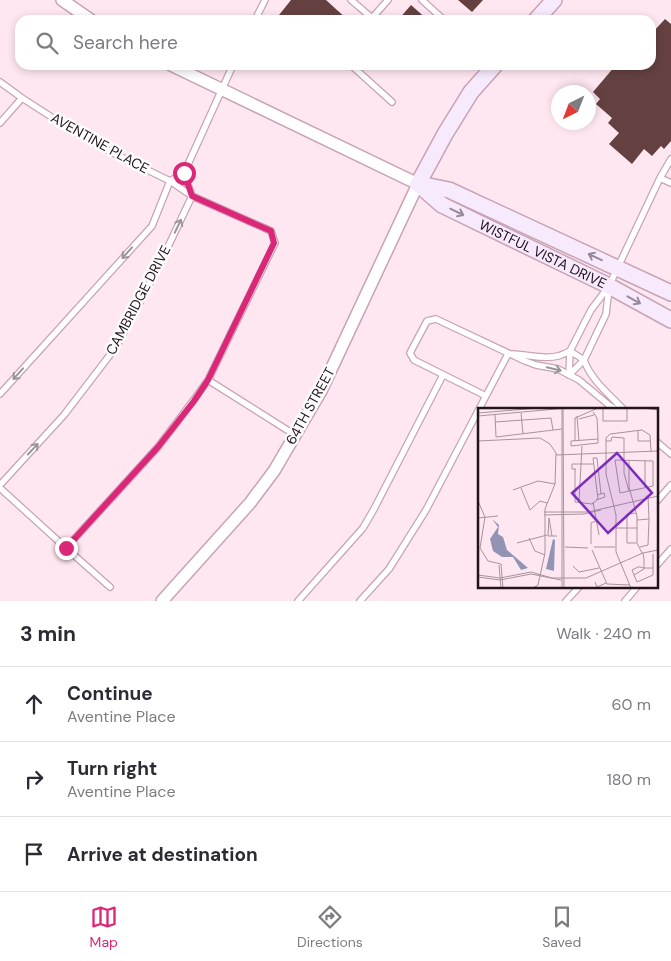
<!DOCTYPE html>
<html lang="en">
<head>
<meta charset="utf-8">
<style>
	:root { --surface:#fff; --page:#f2f2f3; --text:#2b2b33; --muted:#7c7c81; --line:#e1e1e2; --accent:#db2777 }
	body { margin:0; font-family:"DM Sans",sans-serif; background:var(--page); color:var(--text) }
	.compass { position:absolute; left:551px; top:85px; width:45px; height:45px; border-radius:50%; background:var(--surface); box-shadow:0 2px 8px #0003; rotate:222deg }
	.stop { position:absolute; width:15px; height:15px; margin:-11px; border:4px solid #db2777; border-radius:50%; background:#fff }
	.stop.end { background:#db2777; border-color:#fff; box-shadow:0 1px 5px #0008 }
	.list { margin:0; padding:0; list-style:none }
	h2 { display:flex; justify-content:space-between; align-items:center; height:65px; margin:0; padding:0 20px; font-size:21px }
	h2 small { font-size:16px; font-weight:400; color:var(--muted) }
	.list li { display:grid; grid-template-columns:32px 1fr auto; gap:15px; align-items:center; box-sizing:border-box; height:75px; padding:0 20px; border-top:1px solid var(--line) }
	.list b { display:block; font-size:19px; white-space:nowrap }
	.list p { margin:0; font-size:16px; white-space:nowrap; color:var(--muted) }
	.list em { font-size:16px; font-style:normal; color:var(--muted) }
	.icon { flex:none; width:28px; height:28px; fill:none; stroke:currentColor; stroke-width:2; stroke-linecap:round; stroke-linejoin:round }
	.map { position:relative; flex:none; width:671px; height:601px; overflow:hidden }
	.search { position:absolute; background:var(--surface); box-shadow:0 2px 8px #0003; left:15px; right:15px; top:15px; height:55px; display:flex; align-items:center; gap:12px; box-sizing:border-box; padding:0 18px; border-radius:15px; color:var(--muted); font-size:19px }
	.sheet { height:290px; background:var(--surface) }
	nav { display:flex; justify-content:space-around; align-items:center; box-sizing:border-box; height:70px; border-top:1px solid var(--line); background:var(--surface); font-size:14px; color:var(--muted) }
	nav a { display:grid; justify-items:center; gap:2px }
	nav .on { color:var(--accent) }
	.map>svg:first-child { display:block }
	.building { fill:#644140 }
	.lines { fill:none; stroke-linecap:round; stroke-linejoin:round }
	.lane-casing { stroke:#c8a3b4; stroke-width:8 }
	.street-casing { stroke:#c8a3b4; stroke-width:14 }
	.secondary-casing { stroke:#c8a3b4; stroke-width:18 }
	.lane { stroke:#fff; stroke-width:5.5 }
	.street { stroke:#fff; stroke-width:11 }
	.secondary { stroke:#f7eafd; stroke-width:15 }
	.oneway { stroke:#978a97 }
	.oneway2 { stroke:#9b9598 }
	.route { stroke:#db2777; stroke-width:6 }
	.labels { text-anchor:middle; stroke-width:5; stroke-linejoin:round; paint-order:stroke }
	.street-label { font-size:14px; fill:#21141b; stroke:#fcfcfc }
	.inset-road { fill:none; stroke:#a6939c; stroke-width:1 }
	.view { fill:#7b2cbf; fill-opacity:0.15; stroke:#7b2cbf; stroke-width:2.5 }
	.inset-edge { fill:none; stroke:#21141b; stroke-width:2.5 }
</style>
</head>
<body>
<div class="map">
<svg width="671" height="601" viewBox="0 0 671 601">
	<rect width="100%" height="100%" fill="#ffe7f2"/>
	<path class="building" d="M 291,0 L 326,0 L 348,20 L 275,20 Z
		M 458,0 L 483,0 L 472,12 Z
		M 411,5 L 428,20 L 398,20 Z
		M 665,19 L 671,24 L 671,141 L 664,149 L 661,146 L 652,156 L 644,149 L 632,164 L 609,144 L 619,133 L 608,123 L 612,118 L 596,104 L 600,99 L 593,92 L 615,66 L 618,69 L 621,65 L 651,65 L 651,39 L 655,34 L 653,32 Z"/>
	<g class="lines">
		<defs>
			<path id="lane" d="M 351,0 L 372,18 L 388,0
				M 422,0 L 444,20
				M 255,20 L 265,0
				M 351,65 L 392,102
				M 0,82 L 22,98 L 70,129 L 117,155 L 170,181 L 192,196 L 271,231 L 275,243 L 208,380 L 193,401 L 158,447 L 66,548 L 0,488
				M 0,123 L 22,98
				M 660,178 L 671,183
				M 512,354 C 527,354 543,360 558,356 C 562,355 566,353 570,351 L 584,360 C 591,380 609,394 624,410
				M 569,375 L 570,351 L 591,310 L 609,286 L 660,178 L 671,159
				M 569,375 L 584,360 L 606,314 L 609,288
				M 208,380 L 295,435
				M 0,394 L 152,226 L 170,181 L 184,173 L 233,65
				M 486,396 L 414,360 L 410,353 L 427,321 L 436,319 L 525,361 L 536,365 L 558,369 L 579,380 L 610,406 L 617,410
				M 657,442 L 671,454
				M 0,485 L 64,415 L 116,347 L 157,270 L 192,196 L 184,173
				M 657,501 L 671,485
				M 66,548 L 110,587
				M 657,565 L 671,549
				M 298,601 L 363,528 L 374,509 L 443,375
				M 360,601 L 389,569 L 426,510 L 508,354
				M 566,601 L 579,587
				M 625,601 L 637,587"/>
			<path id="street" d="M 62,0 L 91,20
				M 162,601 L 250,503 L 274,471 L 321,391 L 418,184 L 171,65"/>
			<g id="secondary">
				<path d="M 536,20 L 554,0"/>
				<path id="s1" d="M 418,184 L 442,205 L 609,286 L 671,320"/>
				<path d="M 418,184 L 445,134 L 471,92 L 495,65"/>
				<path d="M 419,184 L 449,190 L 671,293"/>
			</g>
		</defs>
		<use href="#lane" class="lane-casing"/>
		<use href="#street" class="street-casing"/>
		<use href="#secondary" class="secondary-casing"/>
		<use href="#lane" class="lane"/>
		<use href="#street" class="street"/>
		<use href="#secondary" class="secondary"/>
	</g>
	<defs><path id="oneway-shaft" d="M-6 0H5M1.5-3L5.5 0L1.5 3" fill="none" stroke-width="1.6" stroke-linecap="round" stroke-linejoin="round" transform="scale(1.25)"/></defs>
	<g class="oneway">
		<use href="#oneway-shaft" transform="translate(457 212) rotate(26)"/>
		<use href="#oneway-shaft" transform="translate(595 257) rotate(-155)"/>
		<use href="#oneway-shaft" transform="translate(634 300) rotate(29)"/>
	</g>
	<g class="oneway2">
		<use href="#oneway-shaft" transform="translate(178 226) rotate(-64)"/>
		<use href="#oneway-shaft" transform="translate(127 253) rotate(132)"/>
		<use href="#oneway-shaft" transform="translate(554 369) rotate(14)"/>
		<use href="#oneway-shaft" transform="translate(18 374) rotate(132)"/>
		<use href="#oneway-shaft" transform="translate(33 449) rotate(-47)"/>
	</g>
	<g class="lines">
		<path class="route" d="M 66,548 L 158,447 L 194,401 L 208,380 L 274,243 L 271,231 L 192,196 L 184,173"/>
	</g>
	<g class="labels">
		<g class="street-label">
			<text transform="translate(100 143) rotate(29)" y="5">AVENTINE PLACE</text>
			<text dy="5" stroke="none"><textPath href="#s1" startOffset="144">WISTFUL VISTA DRIVE</textPath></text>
			<text transform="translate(138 300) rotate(-62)" y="5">CAMBRIDGE DRIVE</text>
			<text transform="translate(310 406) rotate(-61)" y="5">64TH STREET</text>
		</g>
	</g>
	<g transform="translate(478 408)">
		<rect width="180" height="180" fill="#ffe7f2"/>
		<path d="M 14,111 L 21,117 L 20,126 L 25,129 L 29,142 L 50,160 L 43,162 L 35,149 L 24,149 L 15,143 L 12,131 L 20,119 ZM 75,131 L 77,132 L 76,163 L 68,161 Z" fill="#9394b4"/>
		<path class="inset-road" d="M 85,0 L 86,180M 125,0 L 125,13 L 149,13 L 149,0M 165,0 L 180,2M 84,1 L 84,180M 115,4 L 119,10 L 120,29 L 120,35 L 93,38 L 93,33 L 120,31M 0,5 L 61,0M 43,5 L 45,26M 17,6 L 18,29 L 84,21M 0,8 L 89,0M 99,8 L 101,33M 101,11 L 116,7M 17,14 L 73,10 L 75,22M 160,23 L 160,33 L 173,33M 0,33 L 62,30 L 72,36 L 78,45 L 77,76 L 67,101 L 67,145 L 60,177 L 55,180M 97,33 L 97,10 L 120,0M 128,33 L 133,33 L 134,29 L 146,30 L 146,65 L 151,83M 78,47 L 180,43M 115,50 L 120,91M 115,50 L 119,50 L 123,86M 137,52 L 175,53 L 175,78 L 142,85 ZM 151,52 L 151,79 L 159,108 L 159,135 L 164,145M 97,61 L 97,94 L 114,96 L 120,91M 98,61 L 94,61 L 94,56 L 115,56M 167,79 L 167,52M 43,80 L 52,102 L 62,93 L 69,95M 35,82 L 60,73 L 77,76M 118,92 L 127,89 L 126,85 L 119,87M 0,93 L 7,109 L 2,140 L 10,153 L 23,156 L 25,180M 101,94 L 104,38M 115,94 L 121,127M 66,104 L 110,104 L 180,88M 158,105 L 149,106 L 149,135 L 158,135M 66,107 L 106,106 L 123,102M 0,110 L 20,108M 159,112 L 171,111 L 170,88M 138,120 L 159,120M 74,128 L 71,110 L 70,128 L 79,128M 51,130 L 57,143 L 67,147M 39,135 L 69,127M 113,136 L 113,115 L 120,112M 87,139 L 110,140M 116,139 L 137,139M 162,139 L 170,137 L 171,111M 114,142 L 129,176 L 152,177M 165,145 L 166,151 L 166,161 L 156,167 L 154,162 L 160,159 L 162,159 L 166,160 L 175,160M 21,157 L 23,180M 95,158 L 101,164 L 121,160M 0,167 L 22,170 L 53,164 L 74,170 L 108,170 L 165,145 L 180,142M 156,167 L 159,174 L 175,167 L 175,146M 0,169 L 22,172 L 53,166 L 83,172M 117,174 L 119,179 L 128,175M 153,180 L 138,144 L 138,107 L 128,66 L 128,30 L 132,26 L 164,22 L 172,27 L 173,43"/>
		<path class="view" d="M 139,45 L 174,85 L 130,125 L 94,85 Z"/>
		<rect width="180" height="180" class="inset-edge"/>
	</g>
</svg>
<svg class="compass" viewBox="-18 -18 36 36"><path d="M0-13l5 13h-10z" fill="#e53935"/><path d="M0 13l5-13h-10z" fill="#7c7c81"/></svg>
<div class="stop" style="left:184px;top:173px"></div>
<div class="stop end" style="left:66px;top:548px"></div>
<div class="search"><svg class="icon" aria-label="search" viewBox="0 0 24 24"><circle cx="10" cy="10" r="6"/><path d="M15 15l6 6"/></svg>Search here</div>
</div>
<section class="sheet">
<h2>3 min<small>Walk · 240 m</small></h2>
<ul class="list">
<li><svg class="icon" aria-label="ahead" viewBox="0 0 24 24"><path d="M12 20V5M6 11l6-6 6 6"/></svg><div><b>Continue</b><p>Aventine Place</p></div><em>60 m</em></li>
<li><svg class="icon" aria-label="right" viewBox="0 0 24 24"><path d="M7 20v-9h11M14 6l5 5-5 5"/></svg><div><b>Turn right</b><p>Aventine Place</p></div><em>180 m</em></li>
<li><svg class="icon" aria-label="arrive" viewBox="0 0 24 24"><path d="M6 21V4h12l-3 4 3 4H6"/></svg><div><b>Arrive at destination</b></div></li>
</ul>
</section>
<nav>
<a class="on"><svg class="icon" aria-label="map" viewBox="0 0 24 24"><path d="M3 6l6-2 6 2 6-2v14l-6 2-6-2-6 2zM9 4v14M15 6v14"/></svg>Map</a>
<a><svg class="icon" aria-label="directions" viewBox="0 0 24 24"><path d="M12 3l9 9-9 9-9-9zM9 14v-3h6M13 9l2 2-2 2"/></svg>Directions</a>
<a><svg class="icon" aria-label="saved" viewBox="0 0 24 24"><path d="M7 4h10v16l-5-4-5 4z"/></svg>Saved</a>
</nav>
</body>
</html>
